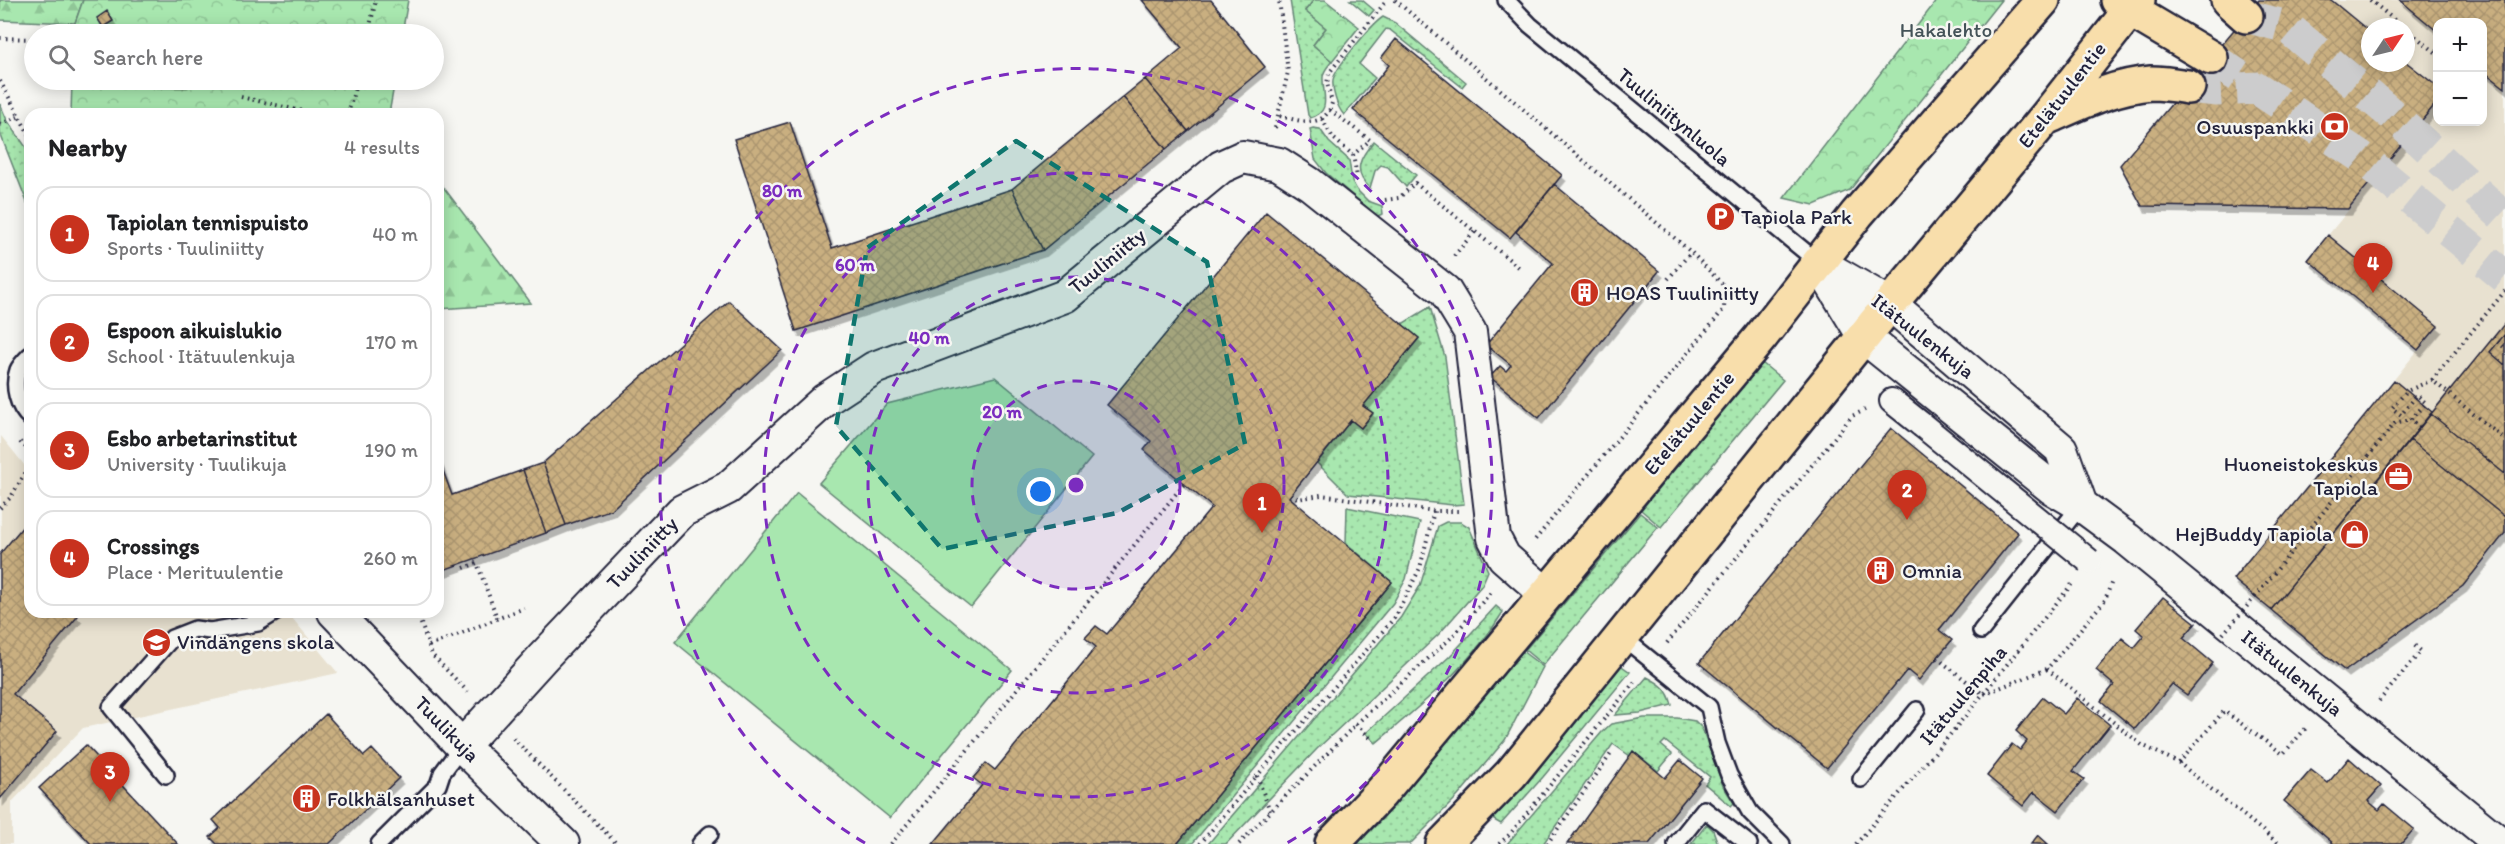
<!DOCTYPE html>
<html lang="en">
<head>
<meta charset="utf-8">
<style>
	:root { --surface:#fff; --page:#f6f6f6; --text:#202124; --muted:#757577; --line:#e0e0e0; --accent:#c8321e }
	body { margin:0; font-family:Itim,sans-serif; background:var(--page); color:var(--text) }
	.controls { position:absolute; right:18px; top:18px; display:grid; overflow:hidden; border-radius:12px; box-shadow:0 3px 15px #0003 }
	.controls button { width:54px; height:54px; display:grid; place-items:center; padding:0; border:0; border-bottom:2px solid var(--line); background:var(--surface); color:var(--text); font:30px sans-serif }
	.compass { position:absolute; left:2361px; top:18px; width:54px; height:54px; border-radius:50%; background:var(--surface); box-shadow:0 3px 15px #0003; rotate:55deg }
	.you { position:absolute; left:1041px; top:492px; width:21px; height:21px; margin:-15px; border:4px solid #fff; border-radius:50%; background:#1a73e8; box-shadow:0 0 0 9px #1a73e833 }
	.badge { display:grid; place-items:center; width:39px; height:39px; border-radius:50%; background:var(--accent); color:#fff; font-size:20px; font-weight:700 }
	.pin { position:absolute; translate:-50% -50px; filter:drop-shadow(0 2px 3px #0008) }
	.pin::after { content:''; position:absolute; top:32px; width:21px; height:18px; background:inherit; clip-path:polygon(0 0,100% 0,50% 100%) }
	.list { margin:0; padding:0; list-style:none }
	h2 { display:flex; justify-content:space-between; align-items:center; height:78px; margin:0; padding:0 24px; font-size:26px }
	h2 small { font-size:20px; font-weight:400; color:var(--muted) }
	.list li { display:grid; grid-template-columns:39px 1fr auto; gap:18px; align-items:center; box-sizing:border-box; height:96px; margin:0 12px 12px; padding:0 12px; border:2px solid var(--line); border-radius:18px }
	.list b { display:block; font-size:22px; white-space:nowrap }
	.list p { margin:0; font-size:20px; white-space:nowrap; color:var(--muted) }
	.list em { font-size:20px; font-style:normal; color:var(--muted) }
	.icon { flex:none; width:33px; height:33px; fill:none; stroke:currentColor; stroke-width:2; stroke-linecap:round; stroke-linejoin:round }
	.map { position:relative; flex:none; width:2505px; height:844px; overflow:hidden }
	.search { position:absolute; background:var(--surface); box-shadow:0 3px 15px #0003; left:24px; top:24px; width:420px; height:66px; display:flex; align-items:center; gap:15px; box-sizing:border-box; padding:0 21px; border-radius:33px; color:var(--muted); font-size:22px }
	.panel { position:absolute; background:var(--surface); box-shadow:0 3px 15px #0003; left:24px; top:108px; width:420px; height:510px; border-radius:18px }
	.map>svg:first-child { display:block }
	.built { fill:#e8e1d0 }
	.grass { fill:url(#grass-dots); stroke:#658475; stroke-width:1.5 }
	.forest { fill:url(#forest-firs); stroke:#658475; stroke-width:1.5 }
	.park { fill:url(#park-crowns); stroke:#658475; stroke-width:1.5 }
	.pitch { fill:#a8e7af; stroke:#658475; stroke-width:1.5 }
	.building { fill:url(#building-cross-hatch); stroke:#22223b; stroke-width:1.5; filter:url(#shadow) }
	.lines { fill:none; stroke-linecap:round; stroke-linejoin:round }
	.primary-tunnel { stroke:#cccccd; stroke-width:33; stroke-dasharray:33 16; stroke-linecap:butt }
	.service-casing { stroke:#22223b; stroke-width:20 }
	.pedestrian-casing { stroke:#22223b; stroke-width:28 }
	.minor-casing { stroke:#22223b; stroke-width:36 }
	.primary-casing { stroke:#22223b; stroke-width:38 }
	.path { stroke:#22223b; stroke-width:4; stroke-dasharray:1.5 4.5; stroke-linecap:butt }
	.service { stroke:#f6f6f2; stroke-width:15 }
	.pedestrian { stroke:#f6f6f2; stroke-width:24 }
	.minor { stroke:#f6f6f2; stroke-width:32 }
	.primary { stroke:#f8deab; stroke-width:33 }
	.pedestrian-bridge-casing { stroke:#22223b; stroke-width:28; stroke-linecap:butt }
	.path-bridge { stroke:#22223b; stroke-width:4; stroke-dasharray:1.5 4.5; stroke-linecap:butt }
	.pedestrian-bridge { stroke:#f6f6f2; stroke-width:24 }
	.marked { fill:#0f766e; fill-opacity:0.2; stroke:#0f766e; stroke-width:4.5; stroke-dasharray:12 8; stroke-linejoin:round }
	.ring { fill:none; stroke:#7b2cbf; stroke-width:3; stroke-dasharray:10 8 }
	.labels { text-anchor:middle; stroke-width:5; stroke-linejoin:round; paint-order:stroke }
	.park-label { font-size:21px; fill:#445358; stroke:#f6f6f2 }
	.street-label { font-size:21px; fill:#22223b; stroke:#f6f6f2 }
	.poi-label { font-size:21px; fill:#22223b; stroke:#f6f6f2; text-anchor:start }
	.centre { fill:#7b2cbf; stroke:#f6f6f2; stroke-width:3 }
	.ring-label { font-size:18px; text-anchor:middle; font-weight:bold; fill:#7b2cbf; stroke:#f6f6f2; stroke-width:5; stroke-linejoin:round; paint-order:stroke }
</style>
</head>
<body>
<div class="map">
<svg width="2505" height="844" viewBox="0 0 2505 844">
	<defs>
		<pattern id="grass-dots" width="8" height="8" patternUnits="userSpaceOnUse" patternTransform="scale(1.5)"><rect width="8" height="8" fill="#a8e7af"/><path d="M2 2h.1M6 6h.1" fill="none" stroke="#90c697" stroke-width="1.8" stroke-linecap="round"/></pattern>
		<pattern id="forest-firs" width="22" height="20" patternUnits="userSpaceOnUse" patternTransform="scale(1.5)"><rect width="22" height="20" fill="#a8e7af"/><path d="M5 1l3.5 6h-7zM16 11l3.5 6h-7z" fill="#90c697"/></pattern>
		<pattern id="park-crowns" width="20" height="18" patternUnits="userSpaceOnUse" patternTransform="scale(1.5)"><rect width="20" height="18" fill="#a8e7af"/><path d="M2 6a3 3 0 1 1 6 0M12 15a3 3 0 1 1 6 0" fill="none" stroke="#90c697"/></pattern>
		<pattern id="building-cross-hatch" width="8" height="8" patternUnits="userSpaceOnUse" patternTransform="scale(1.5)"><rect width="8" height="8" fill="#c9af80"/><path d="M0 0l8 8M0 8l8-8" fill="none" stroke="#ac9670"/></pattern>
		<filter id="shadow"><feDropShadow dx="3.5" dy="6" stdDeviation="0" flood-color="#0004"/></filter>
	</defs>
	<rect width="100%" height="100%" fill="#f6f6f2"/>
	<filter id="ink" filterUnits="userSpaceOnUse"><feTurbulence type="fractalNoise" baseFrequency=".0167" numOctaves="2"/><feDisplacementMap in="SourceGraphic" scale="12" xChannelSelector="R" yChannelSelector="G"/><feConvolveMatrix kernelMatrix="1 2 1 2 8 2 1 2 1" color-interpolation-filters="sRGB"/></filter>
	<g filter="url(#ink)">
		<path class="built" d="M 2331,0 L 2505,0 L 2505,517 L 2410,440 L 2431,413 L 2392,382 L 2418,350 L 2308,260 L 2437,101 L 2438,122 L 2482,122 L 2482,22 L 2438,22 L 2437,87 L 2406,62 L 2406,27 L 2370,27 L 2370,32 Z
			M 1,436 L 30,472 L 30,612 L 287,612 L 338,673 L 83,728 L 12,802 L 12,844 L 0,844 Z"/>
		<path class="grass" d="M 1290,0 L 1314,0 L 1305,11 L 1326,28 L 1313,45 L 1332,61 C 1328,66 1323,71 1323,77 C 1322,93 1333,112 1310,118 L 1308,115 Z
			M 1350,0 L 1362,0 L 1374,10 L 1369,16 Z
			M 1383,17 L 1395,23 L 1466,82 L 1462,87 L 1390,30 L 1386,29 L 1359,64 L 1375,78 L 1344,115 C 1337,107 1332,91 1333,80 C 1335,68 1372,24 1383,17 Z
			M 0,104 L 7,120 L 30,153 L 30,210 L 0,133 Z
			M 1313,128 L 1320,129 L 1329,142 L 1349,160 L 1352,181 L 1357,190 L 1368,201 L 1382,206 L 1383,214 L 1377,216 L 1326,173 L 1315,159 L 1310,129 Z
			M 1374,141 L 1416,175 L 1406,187 L 1388,167 L 1381,165 L 1375,171 L 1370,188 C 1351,171 1361,156 1374,141 Z
			M 1430,307 L 1445,357 L 1464,504 L 1453,505 L 1348,494 L 1317,463 L 1351,420 L 1361,428 L 1373,414 L 1363,406 L 1419,338 L 1402,324 Z
			M 1762,363 L 1783,380 L 1661,527 L 1641,510 Z
			M 1347,507 L 1420,522 L 1406,579 L 1393,603 L 1192,844 L 1177,844 L 1392,582 L 1346,543 Z
			M 1640,513 L 1658,527 L 1543,665 L 1525,650 Z
			M 1446,522 L 1461,522 L 1469,527 L 1488,571 L 1482,585 L 1439,634 L 1317,749 L 1226,844 L 1208,844 L 1401,617 L 1420,586 L 1438,526 Z
			M 1496,606 L 1503,612 C 1471,665 1422,704 1376,743 L 1366,733 L 1450,656 Z
			M 1522,651 L 1543,667 L 1505,740 L 1458,796 L 1410,844 L 1357,844 L 1383,818 Z
			M 1619,664 L 1630,672 L 1543,777 L 1501,824 L 1494,820 L 1493,815 Z
			M 1647,677 C 1661,684 1668,689 1672,705 L 1640,713 L 1615,715 Z
			M 1644,718 L 1677,718 L 1695,721 L 1702,728 L 1723,786 L 1734,803 L 1731,806 L 1705,784 L 1710,777 L 1665,741 L 1661,745 L 1672,754 L 1658,771 L 1633,751 L 1630,756 L 1613,744 L 1543,844 L 1507,844 L 1602,732 L 1611,724 Z
			M 1707,824 L 1713,830 L 1718,844 L 1691,844 Z"/>
		<path class="forest" d="M 0,0 L 83,0 L 75,23 L 0,20 Z
			M 438,180 L 531,303 L 438,309 Z"/>
		<path class="park" d="M 83,0 L 408,0 L 402,34 L 74,34 L 75,23 Z
			M 1314,0 L 1325,0 L 1359,27 L 1332,61 L 1313,45 L 1326,28 L 1305,11 Z
			M 1937,0 L 2001,0 L 1850,190 L 1814,205 L 1784,198 Z
			M 72,80 L 395,80 L 389,114 L 71,114 Z"/>
		<path class="pitch" d="M 995,377 L 1092,457 L 971,607 L 819,483 L 887,404 Z
			M 797,493 L 1012,670 L 890,818 L 675,642 Z"/>
		<path class="building" d="M 1142,0 L 1211,0 L 1265,67 L 1188,131 L 1145,79 L 1182,48 Z
			M 2259,0 L 2331,0 L 2370,32 L 2370,63 L 2406,62 L 2438,87 L 2438,101 L 2348,209 L 2142,206 L 2120,165 Z
			M 2400,0 L 2505,0 L 2505,88 L 2482,70 L 2482,22 L 2438,22 L 2438,32 Z
			M 107,11 L 113,21 L 103,27 L 97,18 Z
			M 1396,39 L 1562,175 L 1510,238 L 1353,110 L 1389,65 L 1381,58 Z
			M 1145,79 L 1188,131 L 1166,149 L 1123,97 Z
			M 153,80 L 184,80 L 184,82 L 153,82 Z
			M 1123,97 L 1166,149 L 1043,250 L 1012,189 Z
			M 790,122 L 832,248 L 1012,189 L 1043,250 L 796,331 L 734,139 Z
			M 1554,184 L 1659,271 L 1539,418 L 1490,377 L 1500,366 L 1506,371 L 1511,365 L 1486,345 L 1553,263 L 1516,232 Z
			M 1266,212 L 1419,338 L 1363,406 L 1373,413 L 1361,428 L 1351,420 L 1289,497 L 1392,582 L 1177,844 L 933,844 L 982,785 L 973,778 L 986,763 L 995,770 L 1096,647 L 1085,638 L 1096,626 L 1107,634 L 1212,507 L 1144,450 L 1151,441 L 1107,405 Z
			M 2328,235 L 2438,326 L 2418,350 L 2308,260 Z
			M 729,301 L 782,350 L 612,509 L 566,525 L 543,463 Z
			M 2505,323 L 2505,474 L 2431,414 Z
			M 2505,334 L 2505,365 L 2490,352 Z
			M 2394,380 L 2432,412 L 2271,610 L 2233,579 Z
			M 2431,414 L 2505,474 L 2505,517 L 2410,440 Z
			M 1891,428 L 2018,533 L 1939,630 L 1952,640 L 1937,658 L 1919,680 L 1907,670 L 1827,768 L 1699,663 Z
			M 2410,440 L 2505,517 L 2505,533 L 2463,586 L 2345,671 L 2271,610 Z
			M 438,457 L 452,495 L 523,470 L 546,533 L 438,572 Z
			M 543,463 L 566,525 L 546,533 L 523,470 Z
			M 29,519 L 30,612 L 72,612 L 78,616 L 13,694 L 57,731 L 0,799 L 0,554 Z
			M 2163,597 L 2196,623 L 2183,638 L 2213,663 L 2187,695 L 2172,684 L 2135,729 L 2101,701 L 2114,685 L 2096,670 L 2122,638 L 2134,648 L 2144,636 L 2136,629 Z
			M 2043,697 L 2064,714 L 2077,698 L 2110,725 L 2073,771 L 2084,779 L 2058,811 L 2034,792 L 2023,806 L 1987,776 L 2012,744 L 2020,750 L 2027,741 L 2016,731 Z
			M 326,714 L 364,756 L 372,749 L 399,778 L 329,844 L 217,844 L 210,837 L 220,828 L 213,820 Z
			M 86,745 L 178,844 L 91,844 L 39,788 Z
			M 1633,751 L 1665,778 L 1680,760 L 1702,778 L 1649,844 L 1567,844 Z
			M 2349,758 L 2381,786 L 2368,801 L 2379,810 L 2384,804 L 2414,829 L 2401,844 L 2334,844 L 2284,801 L 2311,770 L 2328,783 Z
			M 2038,835 L 2048,844 L 2031,844 Z"/>
		<g class="lines">
			<path class="primary-tunnel" d="M 2246,16 L 2287,27 L 2390,113 L 2505,218
				M 2211,58 L 2360,156 L 2505,277
				M 2188,87 L 2217,90 L 2260,88"/>
			<defs>
				<path id="service" d="M 1506,0 L 1530,25 L 1819,263
					M 30,355 C 26,359 20,365 18,370 C 12,386 18,408 30,418
					M 1981,631 L 2081,505
					M 1621,636 L 1709,707 L 1717,743 L 1729,775 L 1750,812 L 1782,844
					M 166,775 L 111,707 L 172,638 L 195,629 L 210,631 L 258,623 L 276,612
					M 1861,779 L 1917,710
					M 379,844 L 438,785 L 442,773 L 462,746
					M 700,844 L 710,834
					M 1676,844 L 1704,809 L 1749,844"/>
				<path id="pedestrian" d="M 1892,401 L 1922,425"/>
				<path id="minor" d="M 1819,263 L 1864,337 L 2052,488 L 2081,505 L 2127,539 L 2501,844
					M 1822,265 L 1890,304 L 2061,449 L 2081,505
					M 334,612 L 462,746 L 563,844
					M 462,746 L 544,656 L 682,511 L 728,488 L 825,400 L 874,368 L 1065,296 L 1221,167 L 1243,157 L 1279,164 L 1310,184 L 1445,291 L 1470,332 L 1494,538 L 1504,557 L 1546,594"/>
				<path id="primary" d="M 2118,0 L 2130,10 L 2211,58
					M 2228,0 L 2246,16
					M 2048,117 C 2082,102 2114,86 2151,83 C 2163,83 2176,85 2188,87
					M 1332,844 L 1381,793 L 1760,338 L 1857,214 L 2043,0
					M 1443,844 L 1511,774 L 1890,304 L 2046,117 L 2138,0"/>
			</defs>
			<use href="#service" class="service-casing"/>
			<use href="#pedestrian" class="pedestrian-casing"/>
			<use href="#minor" class="minor-casing"/>
			<use href="#primary" class="primary-casing"/>
			<path class="path" d="M 1395,0 L 1691,252 L 1725,287 L 1724,309 L 1534,541
				M 2370,0 L 2403,27
				M 2406,29 L 2438,54
				M 368,34 L 376,0
				M 0,38 L 34,39
				M 0,81 L 30,136
				M 241,97 L 315,114
				M 1330,110 L 1370,140 L 1353,155
				M 348,114 L 357,80
				M 1280,116 C 1300,121 1324,130 1332,103 L 1327,83 L 1329,73 L 1387,0
				M 1322,119 L 1333,138 L 1353,155 L 1357,177
				M 0,124 L 18,117
				M 1275,128 L 1288,72 L 1279,0
				M 1385,200 L 1399,198 L 1415,183 L 1521,269
				M 1454,256 L 1475,231
				M 1668,279 L 1691,252
				M 2493,338 L 2505,348
				M 2432,380 L 2505,291
				M 2420,427 L 2411,419 L 2426,403 L 2417,395 L 2401,415 L 2392,408 L 2407,391 L 2432,380 L 2505,440
				M 20,442 L 30,451
				M 1292,493 L 1298,499 L 1321,495 L 1434,511
				M 0,508 L 11,497 L 30,465
				M 464,568 L 477,563 L 497,618
				M 2255,597 L 2395,423 L 2411,419
				M 417,612 L 432,655 L 468,692
				M 1667,643 L 1852,416 L 1865,410
				M 429,646 L 524,608
				M 2047,669 L 2142,745 L 2179,763 L 2279,844
				M 1984,694 L 2047,669 L 2105,600 L 2112,581
				M 2379,701 L 2421,651 L 2414,645
				M 1356,724 L 1373,741
				M 513,738 L 617,844
				M 2179,763 L 2224,711 L 2283,754 L 2307,727
				M 1270,811 L 1257,776 L 1396,616 L 1420,568 L 1434,511 L 1458,511
				M 891,844 L 1184,484
				M 1200,844 L 1257,776
				M 1239,844 L 1356,724 L 1452,637 L 1493,590
				M 1499,844 L 1510,834 L 1637,679
				M 1547,844 L 1613,751
				M 1856,844 L 1949,736 L 2072,584"/>
			<use href="#service" class="service"/>
			<use href="#pedestrian" class="pedestrian"/>
			<use href="#minor" class="minor"/>
			<use href="#primary" class="primary"/>
			<defs>
				<path id="pedestrian-bridge" d="M 1922,425 L 2089,561"/>
			</defs>
			<use href="#pedestrian-bridge" class="pedestrian-bridge-casing"/>
			<path class="path-bridge" d="M 2223,634 L 2255,597
				M 1937,658 L 1983,694"/>
			<use href="#pedestrian-bridge" class="pedestrian-bridge"/>
		</g>
	</g>
	<path class="marked" d="M 1016,141 L 1207,262 L 1245,444 L 1117,513 L 942,549 L 836,426 L 867,248 Z"/>
	<circle cx="1076" cy="485" r="104" fill="#7b2cbf" fill-opacity=".12"/>
	<g class="ring">
		<circle cx="1076" cy="485" r="104"/>
		<circle cx="1076" cy="485" r="208"/>
		<circle cx="1076" cy="485" r="312"/>
		<path d="M865 843A416 416 0 1 1 1287 843"/>
	</g>
	<defs>
		<symbol id="bank-disc" viewBox="-11 -11 22 22"><circle r="9.5" fill="#c8321e" stroke="#f6f6f2"/><path d="M-6-4H6V4H-6ZM0-2.3a2.3 2.3 0 1 0 0 4.6a2.3 2.3 0 1 0 0-4.6Z" fill="#fff"/></symbol>
		<symbol id="parking-disc" viewBox="-11 -11 22 22"><circle r="9.5" fill="#c8321e" stroke="#f6f6f2"/><path d="M-3.5-5.5H1a3.5 3.5 0 0 1 0 7H-1V5.5H-3.5ZM-1-3.4V-.6H.8a1.4 1.4 0 0 0 0-2.8Z" fill="#fff"/></symbol>
		<symbol id="building-disc" viewBox="-11 -11 22 22"><circle r="9.5" fill="#c8321e" stroke="#f6f6f2"/><path d="M-4-6H4V6H1V3H-1V6H-4ZM-2.5-4.3h1.7v1.8h-1.7ZM.8-4.3h1.7v1.8H.8ZM-2.5-1h1.7V.8h-1.7ZM.8-1h1.7V.8H.8Z" fill="#fff"/></symbol>
		<symbol id="office-disc" viewBox="-11 -11 22 22"><circle r="9.5" fill="#c8321e" stroke="#f6f6f2"/><path d="M-6-3h4V-5.5h4V-3h4V5H-6ZM-1-4.5V-3h2v-1.5ZM-6 0V1H6V0Z" fill="#fff"/></symbol>
		<symbol id="shop-disc" viewBox="-11 -11 22 22"><circle r="9.5" fill="#c8321e" stroke="#f6f6f2"/><path d="M-5-2.5h2.3a2.7 3.5 0 0 1 5.4 0H5L5.5 6h-11ZM-1.5-2.5h3a1.5 2.3 0 0 0-3 0Z" fill="#fff"/></symbol>
		<symbol id="school-disc" viewBox="-11 -11 22 22"><circle r="9.5" fill="#c8321e" stroke="#f6f6f2"/><path d="M0-5L7-2L0 1L-7-2ZM-4 1L0 2.5L4 1V4Q0 6-4 4Z" fill="#fff"/></symbol>
	</defs>
	<g fill-rule="evenodd">
		<use href="#bank-disc" x="2318" y="110" width="33" height="33"/>
		<use href="#parking-disc" x="1704" y="200" width="33" height="33"/>
		<use href="#building-disc" x="1568" y="276" width="33" height="33"/>
		<use href="#office-disc" x="2382" y="460" width="33" height="33"/>
		<use href="#shop-disc" x="2338" y="518" width="33" height="33"/>
		<use href="#building-disc" x="1864" y="554" width="33" height="33"/>
		<use href="#school-disc" x="140" y="626" width="33" height="33"/>
		<use href="#building-disc" x="290" y="782" width="33" height="33"/>
	</g>
	<g class="labels">
		<g class="park-label">
			<text x="1946" y="37">Hakalehto</text>
		</g>
		<g class="street-label">
			<text transform="translate(2062 95) rotate(-52)" y="7">Etelätuulentie</text>
			<text transform="translate(1674 117) rotate(40)" y="7">Tuuliniitynluola</text>
			<text transform="translate(1107 261) rotate(-39)" y="7">Tuuliniitty</text>
			<text transform="translate(1923 336) rotate(38)" y="7">Itätuulenkuja</text>
			<text transform="translate(1689 423) rotate(-50)" y="7">Etelätuulentie</text>
			<text transform="translate(642 553) rotate(-46)" y="7">Tuuliniitty</text>
			<text transform="translate(2292 673) rotate(39)" y="7">Itätuulenkuja</text>
			<text transform="translate(1963 695) rotate(-50)" y="7">Itätuulenpiha</text>
			<text transform="translate(447 729) rotate(46)" y="7">Tuulikuja</text>
		</g>
		<g class="poi-label">
			<text x="2314" y="134" text-anchor="end">Osuuspankki</text>
			<text x="1741" y="224">Tapiola Park</text>
			<text x="1606" y="300">HOAS Tuuliniitty</text>
			<text x="2378" y="471" text-anchor="end">Huoneistokeskus<tspan x="2378" dy="24">Tapiola</tspan></text>
			<text x="2333" y="541" text-anchor="end">HejBuddy Tapiola</text>
			<text x="1902" y="578">Omnia</text>
			<text x="177" y="649">Vindängens skola</text>
			<text x="327" y="806">Folkhälsanhuset</text>
		</g>
	</g>
	<circle cx="1076" cy="485" r="9" class="centre"/>
	<g class="ring-label">
		<text x="782" y="197">80 m</text>
		<text x="855" y="271">60 m</text>
		<text x="929" y="344">40 m</text>
		<text x="1002" y="418">20 m</text>
	</g>
</svg>
<div class="controls">
<button>+</button>
<button>−</button>
</div>
<svg class="compass" viewBox="-18 -18 36 36"><path d="M0-13l5 13h-10z" fill="#e53935"/><path d="M0 13l5-13h-10z" fill="#757577"/></svg>
<div class="you"></div>
<div class="pin badge" style="left:1262px;top:533px">1</div>
<div class="pin badge" style="left:1907px;top:520px">2</div>
<div class="pin badge" style="left:110px;top:802px">3</div>
<div class="pin badge" style="left:2373px;top:293px">4</div>
<div class="search"><svg class="icon" aria-label="search" viewBox="0 0 24 24"><circle cx="10" cy="10" r="6"/><path d="M15 15l6 6"/></svg>Search here</div>
<section class="panel">
<h2>Nearby<small>4 results</small></h2>
<ul class="list">
<li><span class="badge">1</span><div><b>Tapiolan tennispuisto</b><p>Sports · Tuuliniitty</p></div><em>40 m</em></li>
<li><span class="badge">2</span><div><b>Espoon aikuislukio</b><p>School · Itätuulenkuja</p></div><em>170 m</em></li>
<li><span class="badge">3</span><div><b>Esbo arbetarinstitut</b><p>University · Tuulikuja</p></div><em>190 m</em></li>
<li><span class="badge">4</span><div><b>Crossings</b><p>Place · Merituulentie</p></div><em>260 m</em></li>
</ul>
</section>
</div>
</body>
</html>
